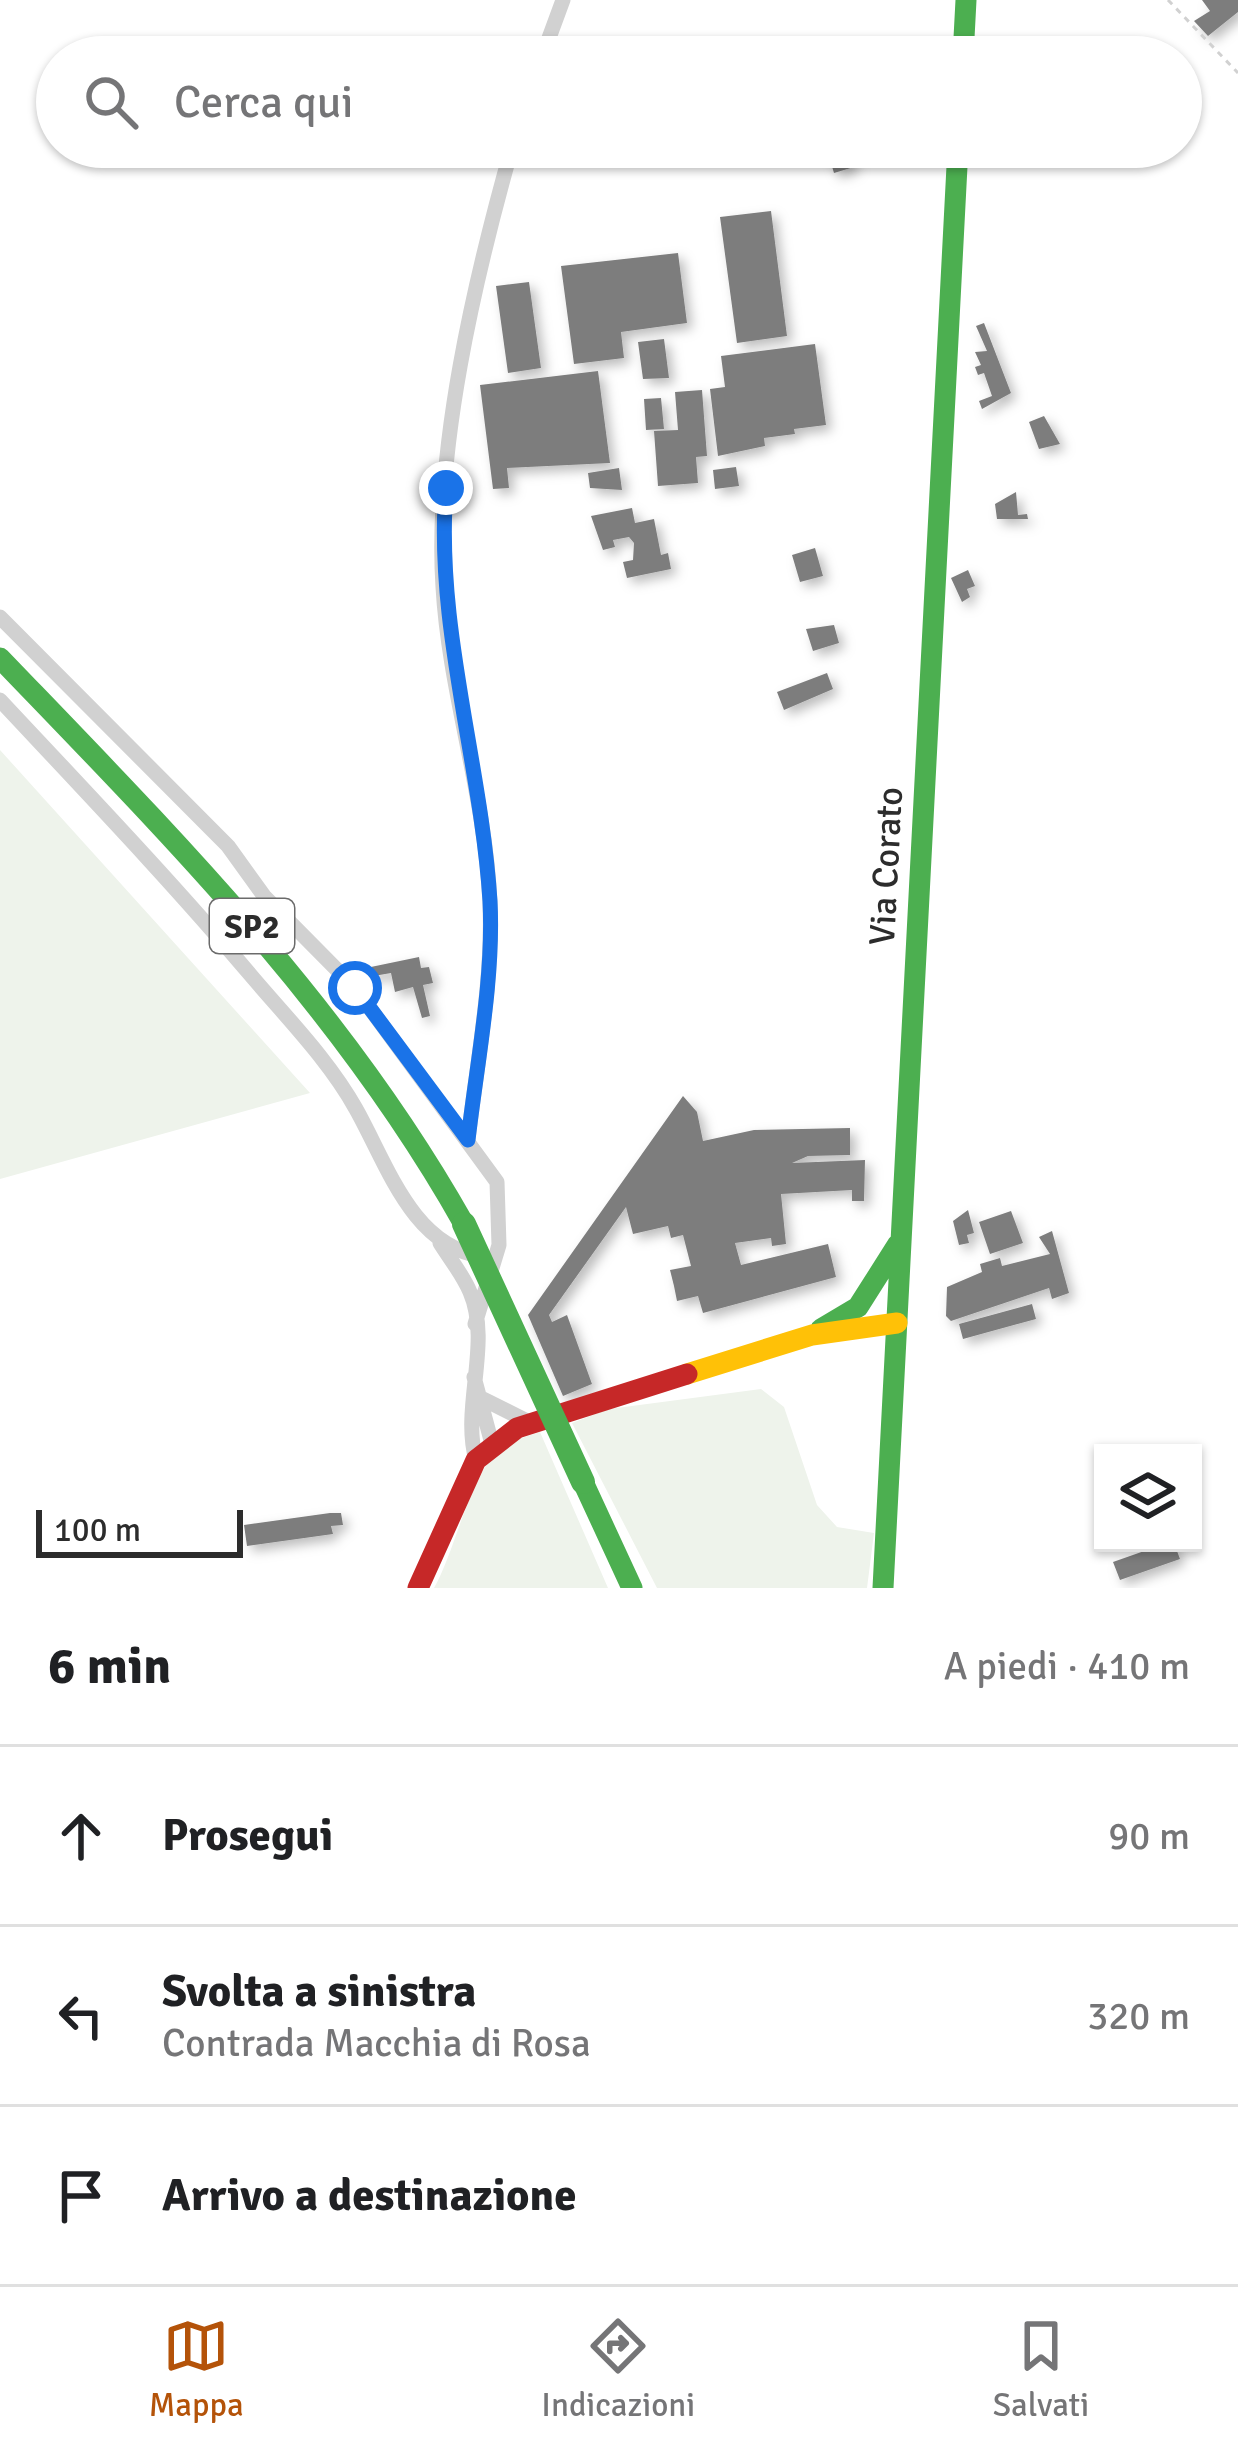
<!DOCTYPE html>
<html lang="it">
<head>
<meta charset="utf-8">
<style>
	:root { --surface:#fff; --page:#f6f6f6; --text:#202124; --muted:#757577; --line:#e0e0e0; --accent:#b45309 }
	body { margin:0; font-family:Signika,sans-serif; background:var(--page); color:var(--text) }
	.controls { position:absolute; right:36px; bottom:36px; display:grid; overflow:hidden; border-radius:0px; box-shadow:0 3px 9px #0004 }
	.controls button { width:108px; height:108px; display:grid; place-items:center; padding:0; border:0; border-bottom:3px solid var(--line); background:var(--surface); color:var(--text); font:60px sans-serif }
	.scale { position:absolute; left:36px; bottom:30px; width:207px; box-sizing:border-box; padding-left:12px; border:6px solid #2c2c2c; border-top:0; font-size:33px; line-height:42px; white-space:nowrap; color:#2c2c2c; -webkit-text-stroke:9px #fff; paint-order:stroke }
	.stop { position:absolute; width:36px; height:36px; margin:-27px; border:9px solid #1a73e8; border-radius:50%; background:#fff }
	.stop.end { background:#1a73e8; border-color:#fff; box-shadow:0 3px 12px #0008 }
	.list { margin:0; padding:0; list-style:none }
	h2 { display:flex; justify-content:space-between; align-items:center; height:156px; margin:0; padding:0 48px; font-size:51px }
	h2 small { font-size:39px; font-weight:400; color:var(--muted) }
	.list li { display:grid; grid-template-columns:78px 1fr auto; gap:36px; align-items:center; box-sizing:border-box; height:180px; padding:0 48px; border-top:3px solid var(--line) }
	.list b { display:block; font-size:45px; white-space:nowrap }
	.list p { margin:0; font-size:39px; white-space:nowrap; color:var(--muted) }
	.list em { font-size:39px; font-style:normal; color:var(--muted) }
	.icon { flex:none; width:66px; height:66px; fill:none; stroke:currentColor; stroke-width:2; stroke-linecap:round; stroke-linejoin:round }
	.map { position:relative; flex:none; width:1238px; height:1588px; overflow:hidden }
	.search { position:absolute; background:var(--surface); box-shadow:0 3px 9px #0004; left:36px; right:36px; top:36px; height:132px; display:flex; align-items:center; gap:30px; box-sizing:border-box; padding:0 42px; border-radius:66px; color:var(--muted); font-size:45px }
	.sheet { height:696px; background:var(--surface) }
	nav { display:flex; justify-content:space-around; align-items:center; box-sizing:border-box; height:168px; border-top:3px solid var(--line); background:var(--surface); font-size:33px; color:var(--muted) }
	nav a { display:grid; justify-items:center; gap:6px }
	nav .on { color:var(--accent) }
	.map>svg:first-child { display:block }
	.green { fill:#eef3eb }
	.building { fill:#7d7d7d; filter:url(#shadow) }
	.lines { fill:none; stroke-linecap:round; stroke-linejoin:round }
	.path { stroke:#d1d1d1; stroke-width:3; stroke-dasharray:6 6; stroke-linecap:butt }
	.street { stroke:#d1d1d1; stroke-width:15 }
	.fast { stroke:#4caf50; stroke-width:21 }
	.slow { stroke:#ffc107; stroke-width:21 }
	.jam { stroke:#c62828; stroke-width:21 }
	.fast-bridge { stroke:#4caf50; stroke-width:24 }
	.route { stroke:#1a73e8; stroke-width:15 }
	.labels { text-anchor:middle; stroke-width:12; stroke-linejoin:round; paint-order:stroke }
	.shield { fill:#fff; stroke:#6b6b6b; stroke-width:3 }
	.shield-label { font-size:33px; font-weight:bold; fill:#2c2c2c }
	.street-label { font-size:36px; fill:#2c2c2c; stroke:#fff }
</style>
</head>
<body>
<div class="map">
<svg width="1238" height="1588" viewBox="0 0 1238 1588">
	<defs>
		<filter id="shadow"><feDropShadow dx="5.5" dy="5.5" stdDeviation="6" flood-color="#0004"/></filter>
	</defs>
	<rect width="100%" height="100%" fill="#fff"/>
	<path class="green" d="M 0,750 L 310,1093 L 0,1179 Z
		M 761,1389 L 784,1407 L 817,1505 L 837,1527 L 874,1533 L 867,1588 L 657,1588 L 572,1423 L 609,1409 Z
		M 540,1432 L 608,1588 L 434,1588 C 457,1548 470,1469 505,1445 C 514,1439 530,1436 540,1432 Z"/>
	<path class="building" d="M 1202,0 L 1238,0 L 1238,12 L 1208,36 L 1194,21 L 1210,11 Z
		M 826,147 L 848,147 L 854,167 L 834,173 Z
		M 771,211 L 787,336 L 737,343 L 720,217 Z
		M 678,253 L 687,323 L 621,332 L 624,358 L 574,364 L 561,266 Z
		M 529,282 L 541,368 L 508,373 L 496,286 Z
		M 984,323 L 1011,393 L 982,409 L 979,401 L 992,396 L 984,373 L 978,375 L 975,367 L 981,365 L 975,352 L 987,351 L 976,326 Z
		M 664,339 L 669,378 L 643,379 L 638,342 Z
		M 815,344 L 826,425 L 794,429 L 795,434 L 764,438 L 765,446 L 718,456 L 710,389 L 725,387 L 721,356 Z
		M 598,371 L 610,463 L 507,468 L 509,488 L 493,489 L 480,385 Z
		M 702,390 L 707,456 L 696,457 L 698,483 L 658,486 L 654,431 L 678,430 L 675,392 Z
		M 661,398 L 664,429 L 646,430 L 644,399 Z
		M 1044,416 L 1060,444 L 1039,449 L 1029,422 Z
		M 736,467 L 739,486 L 715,489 L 713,470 Z
		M 619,468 L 622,490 L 590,488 L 588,473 Z
		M 1016,492 L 1018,515 L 1027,514 L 1028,519 L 997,519 L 995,504 Z
		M 632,508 L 635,523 L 654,519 L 661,555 L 668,553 L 671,569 L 627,578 L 623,562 L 633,560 L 634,543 L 629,537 L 613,540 L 615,547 L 603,550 L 591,516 Z
		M 815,548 L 823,576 L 800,582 L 792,555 Z
		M 968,570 L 975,586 L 967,589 L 970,597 L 962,602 L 951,578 Z
		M 834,625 L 839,643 L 813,651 L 806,629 Z
		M 827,673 L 833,689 L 784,710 L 777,692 Z
		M 419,957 L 421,968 L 429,967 L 433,983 L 423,985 L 430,1016 L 422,1018 L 413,987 L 395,992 L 391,973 L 368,977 L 366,968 Z
		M 683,1096 L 697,1112 L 703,1141 L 754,1130 L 850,1128 L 850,1155 L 808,1156 L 792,1163 L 865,1160 L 864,1201 L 852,1201 L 852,1190 L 781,1194 L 786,1244 L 772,1246 L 771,1238 L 735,1243 L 741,1265 L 828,1244 L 836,1277 L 703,1313 L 698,1296 L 677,1301 L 674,1286 L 670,1270 L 691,1266 L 683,1235 L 671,1238 L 668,1226 L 633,1234 L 626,1207 L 549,1315 L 552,1322 L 567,1315 L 592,1384 L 563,1396 L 528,1315 Z
		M 968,1210 L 974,1233 L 967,1235 L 969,1243 L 959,1245 L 953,1221 Z
		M 1011,1211 L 1023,1243 L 990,1254 L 979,1222 Z
		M 1052,1231 L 1069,1293 L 1052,1299 L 1049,1288 L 951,1321 L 946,1316 L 947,1287 L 982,1272 L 980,1264 L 1000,1258 L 1002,1266 L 1050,1254 L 1039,1237 Z
		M 1032,1304 L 1036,1319 L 963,1339 L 959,1324 Z
		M 330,1513 L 341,1513 L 343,1525 L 331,1526 L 333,1534 L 247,1546 L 244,1525 Z
		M 1167,1543 L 1174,1543 L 1180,1559 L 1120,1580 L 1113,1562 Z"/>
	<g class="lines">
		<path class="path" d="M 1168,0 L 1238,73"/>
		<path class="street" d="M 542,57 L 563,0
			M 0,617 L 228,846 L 264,896 L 355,988 L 497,1182 L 499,1245 L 475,1324
			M 0,700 C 86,792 173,883 254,979 C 289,1020 330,1062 356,1109 C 387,1164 412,1246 481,1256
			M 468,1140 C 477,1062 493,982 490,904 C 486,797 449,693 443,587 C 434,451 475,278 512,147
			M 440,1243 C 450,1259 463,1275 470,1292 C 492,1343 461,1407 476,1460
			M 474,1377 L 492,1444
			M 483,1399 L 531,1423"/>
		<path class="fast" d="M 963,57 L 966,0
			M 0,658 C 171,836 342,1007 464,1224
			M 821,1329 L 858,1307 L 898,1244
			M 583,1482 L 632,1588
			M 883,1588 L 958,147"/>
		<path class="slow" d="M 687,1374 L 812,1335 L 897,1323"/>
		<path class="jam" d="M 418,1588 L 476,1460 L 517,1428 L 687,1374"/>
		<path class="fast-bridge" d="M 464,1224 L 583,1482"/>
	</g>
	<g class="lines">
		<path class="route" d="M 355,988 L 468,1140 C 477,1062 494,979 490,901 C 481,761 435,628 446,488"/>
	</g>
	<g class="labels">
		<rect class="shield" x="210" y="899" width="84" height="54" rx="9"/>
		<g class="shield-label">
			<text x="252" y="938">SP2</text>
		</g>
		<g class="street-label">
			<text transform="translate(885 866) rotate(-87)" y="13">Via Corato</text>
		</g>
	</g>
</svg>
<div class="controls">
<button><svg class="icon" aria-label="layers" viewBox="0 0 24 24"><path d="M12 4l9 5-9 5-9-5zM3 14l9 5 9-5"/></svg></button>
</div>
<div class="scale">100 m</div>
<div class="stop" style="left:355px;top:988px"></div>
<div class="stop end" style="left:446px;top:488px"></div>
<div class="search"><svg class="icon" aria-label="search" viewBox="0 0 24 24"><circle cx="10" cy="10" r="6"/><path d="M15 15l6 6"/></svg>Cerca qui</div>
</div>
<section class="sheet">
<h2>6 min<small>A piedi · 410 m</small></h2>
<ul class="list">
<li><svg class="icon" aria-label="ahead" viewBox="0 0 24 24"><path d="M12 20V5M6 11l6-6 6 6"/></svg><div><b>Prosegui</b></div><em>90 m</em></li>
<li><svg class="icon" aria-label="left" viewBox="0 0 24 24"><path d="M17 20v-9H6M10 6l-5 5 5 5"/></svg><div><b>Svolta a sinistra</b><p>Contrada Macchia di Rosa</p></div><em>320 m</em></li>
<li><svg class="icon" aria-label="arrive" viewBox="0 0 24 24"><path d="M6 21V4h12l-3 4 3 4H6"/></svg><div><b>Arrivo a destinazione</b></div></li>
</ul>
</section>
<nav>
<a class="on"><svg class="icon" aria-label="map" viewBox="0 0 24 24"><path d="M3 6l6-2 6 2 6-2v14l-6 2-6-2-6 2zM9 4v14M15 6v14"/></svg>Mappa</a>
<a><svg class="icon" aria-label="directions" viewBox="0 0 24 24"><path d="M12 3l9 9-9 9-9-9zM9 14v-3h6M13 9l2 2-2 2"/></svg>Indicazioni</a>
<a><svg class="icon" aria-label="saved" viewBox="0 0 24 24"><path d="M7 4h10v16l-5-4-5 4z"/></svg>Salvati</a>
</nav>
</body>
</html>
